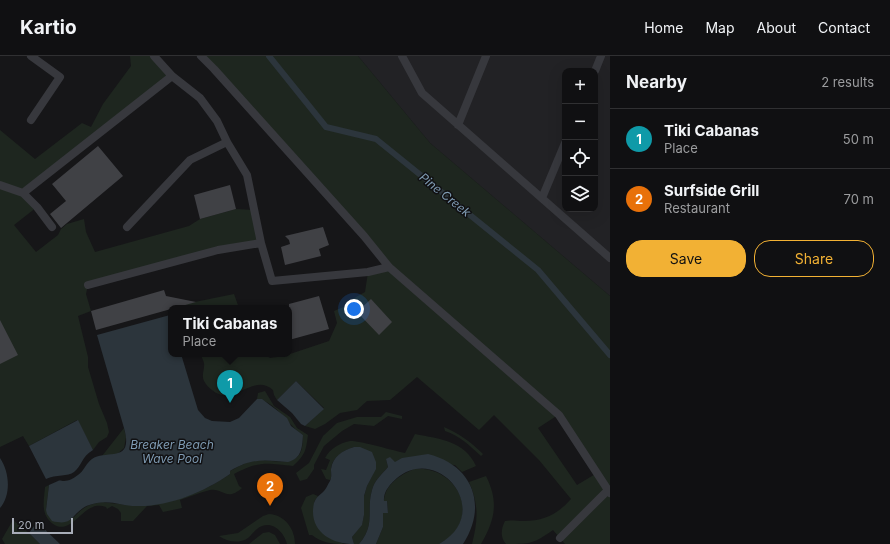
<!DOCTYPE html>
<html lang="en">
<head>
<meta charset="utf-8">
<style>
	:root { --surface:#101012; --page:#19191b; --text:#f1f3f6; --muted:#9c9d9f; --line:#303032; --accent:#f2b134 }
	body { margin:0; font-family:Inter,sans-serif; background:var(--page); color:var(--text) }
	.controls { position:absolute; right:12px; top:12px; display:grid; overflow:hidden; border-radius:8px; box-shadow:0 4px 16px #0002 }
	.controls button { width:36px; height:36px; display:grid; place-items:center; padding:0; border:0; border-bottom:1px solid var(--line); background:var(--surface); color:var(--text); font:20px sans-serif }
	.scale { position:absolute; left:12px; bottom:10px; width:61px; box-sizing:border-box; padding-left:4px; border:2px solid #a8adb8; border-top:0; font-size:11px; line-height:14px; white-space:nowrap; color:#a8adb8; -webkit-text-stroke:3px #111113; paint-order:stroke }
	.you { position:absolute; left:354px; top:253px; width:14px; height:14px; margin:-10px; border:3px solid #fff; border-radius:50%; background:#1a73e8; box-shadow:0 0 0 6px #1a73e833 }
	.badge { display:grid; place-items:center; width:26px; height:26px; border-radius:50%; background:var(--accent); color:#fff; font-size:13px; font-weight:700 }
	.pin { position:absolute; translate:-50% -33px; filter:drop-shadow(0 1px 2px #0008) }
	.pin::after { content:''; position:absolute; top:21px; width:14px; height:12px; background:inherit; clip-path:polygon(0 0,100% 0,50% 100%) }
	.popup { position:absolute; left:168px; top:249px; width:124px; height:52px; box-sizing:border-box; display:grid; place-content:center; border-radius:8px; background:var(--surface); filter:drop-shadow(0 1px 3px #0005); font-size:13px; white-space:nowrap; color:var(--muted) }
	.popup b { font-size:15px; color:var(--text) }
	.popup::after { content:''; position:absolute; left:50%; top:100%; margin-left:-8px; border:8px solid transparent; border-top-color:var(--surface) }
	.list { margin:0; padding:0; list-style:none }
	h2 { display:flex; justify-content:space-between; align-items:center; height:52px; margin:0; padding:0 16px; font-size:17px }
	h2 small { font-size:13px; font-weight:400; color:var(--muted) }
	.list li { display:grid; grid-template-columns:26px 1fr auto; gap:12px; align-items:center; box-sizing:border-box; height:60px; padding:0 16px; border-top:1px solid var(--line) }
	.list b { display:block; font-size:15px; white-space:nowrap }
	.list p { margin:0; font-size:13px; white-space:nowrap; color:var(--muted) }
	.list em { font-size:13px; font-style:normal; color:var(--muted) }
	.actions { display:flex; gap:8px; padding:12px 16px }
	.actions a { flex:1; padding:9px 0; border:1px solid var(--accent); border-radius:16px; text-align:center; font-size:14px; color:var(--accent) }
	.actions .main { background:var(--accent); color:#111 }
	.icon { flex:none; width:22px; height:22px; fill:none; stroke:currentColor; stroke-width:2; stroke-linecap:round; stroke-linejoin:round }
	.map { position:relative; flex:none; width:610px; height:488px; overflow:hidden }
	header { display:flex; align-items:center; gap:24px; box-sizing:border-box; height:56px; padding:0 20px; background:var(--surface); border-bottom:1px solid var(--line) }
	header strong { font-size:19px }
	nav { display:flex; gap:22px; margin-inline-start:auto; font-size:14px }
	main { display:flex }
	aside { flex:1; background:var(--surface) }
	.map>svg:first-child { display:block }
	.built { fill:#222225; fill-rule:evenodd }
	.green { fill:#1e261f; fill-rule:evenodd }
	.water { fill:#2c353c }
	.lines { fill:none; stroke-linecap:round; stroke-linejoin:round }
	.stream { stroke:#2c353c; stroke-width:6 }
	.building { fill:#404145 }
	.service { stroke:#37383d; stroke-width:8 }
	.labels { text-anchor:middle; stroke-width:3; stroke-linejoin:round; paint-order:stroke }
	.water-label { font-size:12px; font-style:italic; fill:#7f9bb3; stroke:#111113 }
</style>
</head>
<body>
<header>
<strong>Kartio</strong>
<nav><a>Home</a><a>Map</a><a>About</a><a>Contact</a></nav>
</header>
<main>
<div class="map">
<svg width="610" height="488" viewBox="0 0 610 488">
	<rect width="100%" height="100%" fill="#161618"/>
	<path class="built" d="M 358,0 L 610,0 L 610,240 L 430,87 ZM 565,15 L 595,15 L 595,153 L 565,153 Z"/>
	<path class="green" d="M 130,0 L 154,0 L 172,20 L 23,137 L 37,151 L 14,169 L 36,196 L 58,179 L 61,173 L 67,168 L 84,163 L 86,176 L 95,196 L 189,170 L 200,163 L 236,153 L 254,154 L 261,187 L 88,229 L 86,238 L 91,255 L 78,260 L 88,301 L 88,311 L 99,348 L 107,367 L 109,376 L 107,381 L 99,386 L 93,394 L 77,364 L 29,390 L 23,380 L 0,391 L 0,74 L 35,103 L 82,67 L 91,71 L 103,48 L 131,10 Z
		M 201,0 L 358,0 L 430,87 L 610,240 L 610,488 L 565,488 L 553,474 C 533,488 531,488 506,488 C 500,481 501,473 505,465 C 512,464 517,465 524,465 C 544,465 558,458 571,443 L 539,404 L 494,359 L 479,374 L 417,321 L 390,344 L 367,345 L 357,354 L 340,357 L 325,368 L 315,373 L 305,370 L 324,352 L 296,325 L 277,344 L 274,339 L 273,334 C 253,316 233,352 212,334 C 209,332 206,329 204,325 C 201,319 205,313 204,307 C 203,304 202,301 200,298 L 264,298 L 270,302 L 284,300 L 329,285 L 337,267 L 334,255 L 348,249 L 347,246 L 365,236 L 368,216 L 388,211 ZM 558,359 L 597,417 L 577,429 L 538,372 Z
		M 234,238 L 239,252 L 186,252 L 185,248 Z
		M 265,335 L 274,350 L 290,361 L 297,372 L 308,379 C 306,395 305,399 293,410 C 266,407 258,405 234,418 L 239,430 L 242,432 C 226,446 224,432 210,434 C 201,436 189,441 180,444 L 182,452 L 163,456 L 159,449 L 147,450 L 133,465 L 121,465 L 121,457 L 118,453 L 112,450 L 107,453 L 106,451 C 102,450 97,449 93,451 C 80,455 69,479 53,468 C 40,458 44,445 45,431 L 49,429 L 46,454 L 74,461 C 84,451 88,448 103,446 C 150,454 191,445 230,418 L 230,415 C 238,411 247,405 256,404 C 270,403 299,413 302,391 C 303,387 302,383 303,379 C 287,369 277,346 257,343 L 258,337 Z
		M 386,356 L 402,360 L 402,363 L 388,360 L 374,370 L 354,368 L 342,375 L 324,390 L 314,409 L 314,413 L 307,423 L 300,425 L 296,417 L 309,407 L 323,380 L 337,367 L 357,361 L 381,361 Z
		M 444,371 C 460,378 471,386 483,398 L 481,400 C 469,389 460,380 445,375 Z
		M 124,372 L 126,381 L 124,392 L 116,399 L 102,400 Z
		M 415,378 C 440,383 465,385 476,410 L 462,416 L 455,409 L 395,406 L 386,403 L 388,411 C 382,418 374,425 372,434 C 366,454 376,469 359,488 L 354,488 L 352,481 L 362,468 L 364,459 L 364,440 L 367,430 L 373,418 L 354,391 C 342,395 331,402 331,415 C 331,419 332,420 330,424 L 326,423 L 321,413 L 326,414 L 330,404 L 325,402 C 330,393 339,387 350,385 C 358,384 395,395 405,397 Z
		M 414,413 C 449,409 478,447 454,477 C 450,482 444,485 439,488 L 376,488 L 383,471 L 383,457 L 388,457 L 387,445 L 384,446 C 384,429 400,419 414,413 Z
		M 486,420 C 499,446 495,464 481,488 L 472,488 C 478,464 479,449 469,426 Z
		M 313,438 L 318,440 L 314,446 L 332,483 L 344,488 C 332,488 322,487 312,479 L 309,479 L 301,452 L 306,441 Z
		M 269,458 C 285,459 295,473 295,488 L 287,488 C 285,478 274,465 262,470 C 256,472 253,478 248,482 C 239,488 227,486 219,480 L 238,477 L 263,460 Z
		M 13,464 L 29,477 L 40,488 L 5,488 L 2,483 Z
		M 269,476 L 275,479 L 280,488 L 249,488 L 263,477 Z"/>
	<path class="water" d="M 170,259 L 171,298 L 181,298 L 198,354 L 205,362 L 212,365 L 230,366 L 239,362 L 257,343 L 262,343 L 287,362 L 291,370 L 303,379 C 302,392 302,402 288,406 C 263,404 252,402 230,415 L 230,418 C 204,436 169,451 136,450 C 124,450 110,444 97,447 C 93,448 87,449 83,452 C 70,461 72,470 52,465 L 47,458 L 46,454 L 49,429 C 52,428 55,426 58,425 C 60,424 61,425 64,425 C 69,425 74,422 78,419 C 84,415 86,407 92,403 C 107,393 134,408 124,372 L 97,279 Z
		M 296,325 L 324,353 L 305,370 L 301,368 L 292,357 L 277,344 Z
		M 78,364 L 93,394 C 81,401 82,410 74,416 C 68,421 56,418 46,423 L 29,390 Z
		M 354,391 L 360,391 L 372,396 L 376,406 L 376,413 L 367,430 L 364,440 L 364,459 L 362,469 L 352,481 L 354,488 C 330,488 308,474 314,447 C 316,441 320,439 324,435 C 326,433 328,428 330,425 C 332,420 331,418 331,413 C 333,400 342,395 354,391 Z
		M 428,398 C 473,409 488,450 463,488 L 439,488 C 495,457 439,387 397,422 C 390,428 383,436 384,445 L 387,445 L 388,457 L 383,457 L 383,471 L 376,488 L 359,488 C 376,469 366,454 372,434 C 374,425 382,418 388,411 L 386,403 L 390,401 L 395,406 L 402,402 Z
		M 0,402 C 10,417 11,439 0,452 Z
		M 37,466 L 60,488 L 40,488 L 29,477 Z"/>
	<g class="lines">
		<path class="stream" d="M 269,0 L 326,71 L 376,83 L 538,214 L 610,299"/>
	</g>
	<path class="building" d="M 98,90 L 123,120 L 61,172 L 50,158 L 66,145 L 52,128 Z
		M 230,129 L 236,153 L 200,163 L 194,139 Z
		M 323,171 L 329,189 L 319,193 L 321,200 L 285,209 L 281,191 L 290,188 L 289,184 L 285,180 Z
		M 164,234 L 166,240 L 196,246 L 96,274 L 91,255 Z
		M 319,240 L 329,273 L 289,284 L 289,248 Z
		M 371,243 L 392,266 L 379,279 L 357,256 Z
		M 0,264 L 18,299 L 0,308 Z"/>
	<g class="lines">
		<path class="service" d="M 31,0 L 60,21 L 31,64
			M 154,0 L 172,20
			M 201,0 L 214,13 L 364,180 L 389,211 L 559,359 L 610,437
			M 402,0 L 422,37 L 610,202
			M 595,15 L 601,0
			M 458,69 L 486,0
			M 0,129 L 23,137
			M 542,142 L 565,87
			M 52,171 L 37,151 L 23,137 L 172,20 L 200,42 L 217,65 L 227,86 L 190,104 L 127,171
			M 261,187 L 272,225 L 368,216 L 389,211
			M 88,229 L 218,194 L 261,187 L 247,119 L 227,86
			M 560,482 L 608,434"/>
	</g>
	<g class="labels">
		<g class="water-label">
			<text transform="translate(445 139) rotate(39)" y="4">Pine Creek</text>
			<text x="172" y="393">Breaker Beach<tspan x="172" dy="14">Wave Pool</tspan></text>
		</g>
	</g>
</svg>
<div class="controls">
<button>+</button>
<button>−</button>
<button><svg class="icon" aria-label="locate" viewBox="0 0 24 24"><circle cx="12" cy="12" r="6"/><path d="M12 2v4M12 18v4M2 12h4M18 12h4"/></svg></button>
<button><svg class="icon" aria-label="layers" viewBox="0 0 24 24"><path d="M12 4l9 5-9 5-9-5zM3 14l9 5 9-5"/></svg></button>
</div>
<div class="scale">20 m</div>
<div class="you"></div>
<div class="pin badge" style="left:230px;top:347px;background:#0f9aa8">1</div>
<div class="popup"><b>Tiki Cabanas</b>Place</div>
<div class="pin badge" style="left:270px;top:450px;background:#e8710a">2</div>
</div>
<aside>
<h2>Nearby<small>2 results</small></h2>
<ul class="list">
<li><span class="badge" style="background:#0f9aa8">1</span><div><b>Tiki Cabanas</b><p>Place</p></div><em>50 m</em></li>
<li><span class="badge" style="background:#e8710a">2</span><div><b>Surfside Grill</b><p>Restaurant</p></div><em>70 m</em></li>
</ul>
<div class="actions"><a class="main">Save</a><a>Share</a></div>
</aside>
</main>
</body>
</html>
